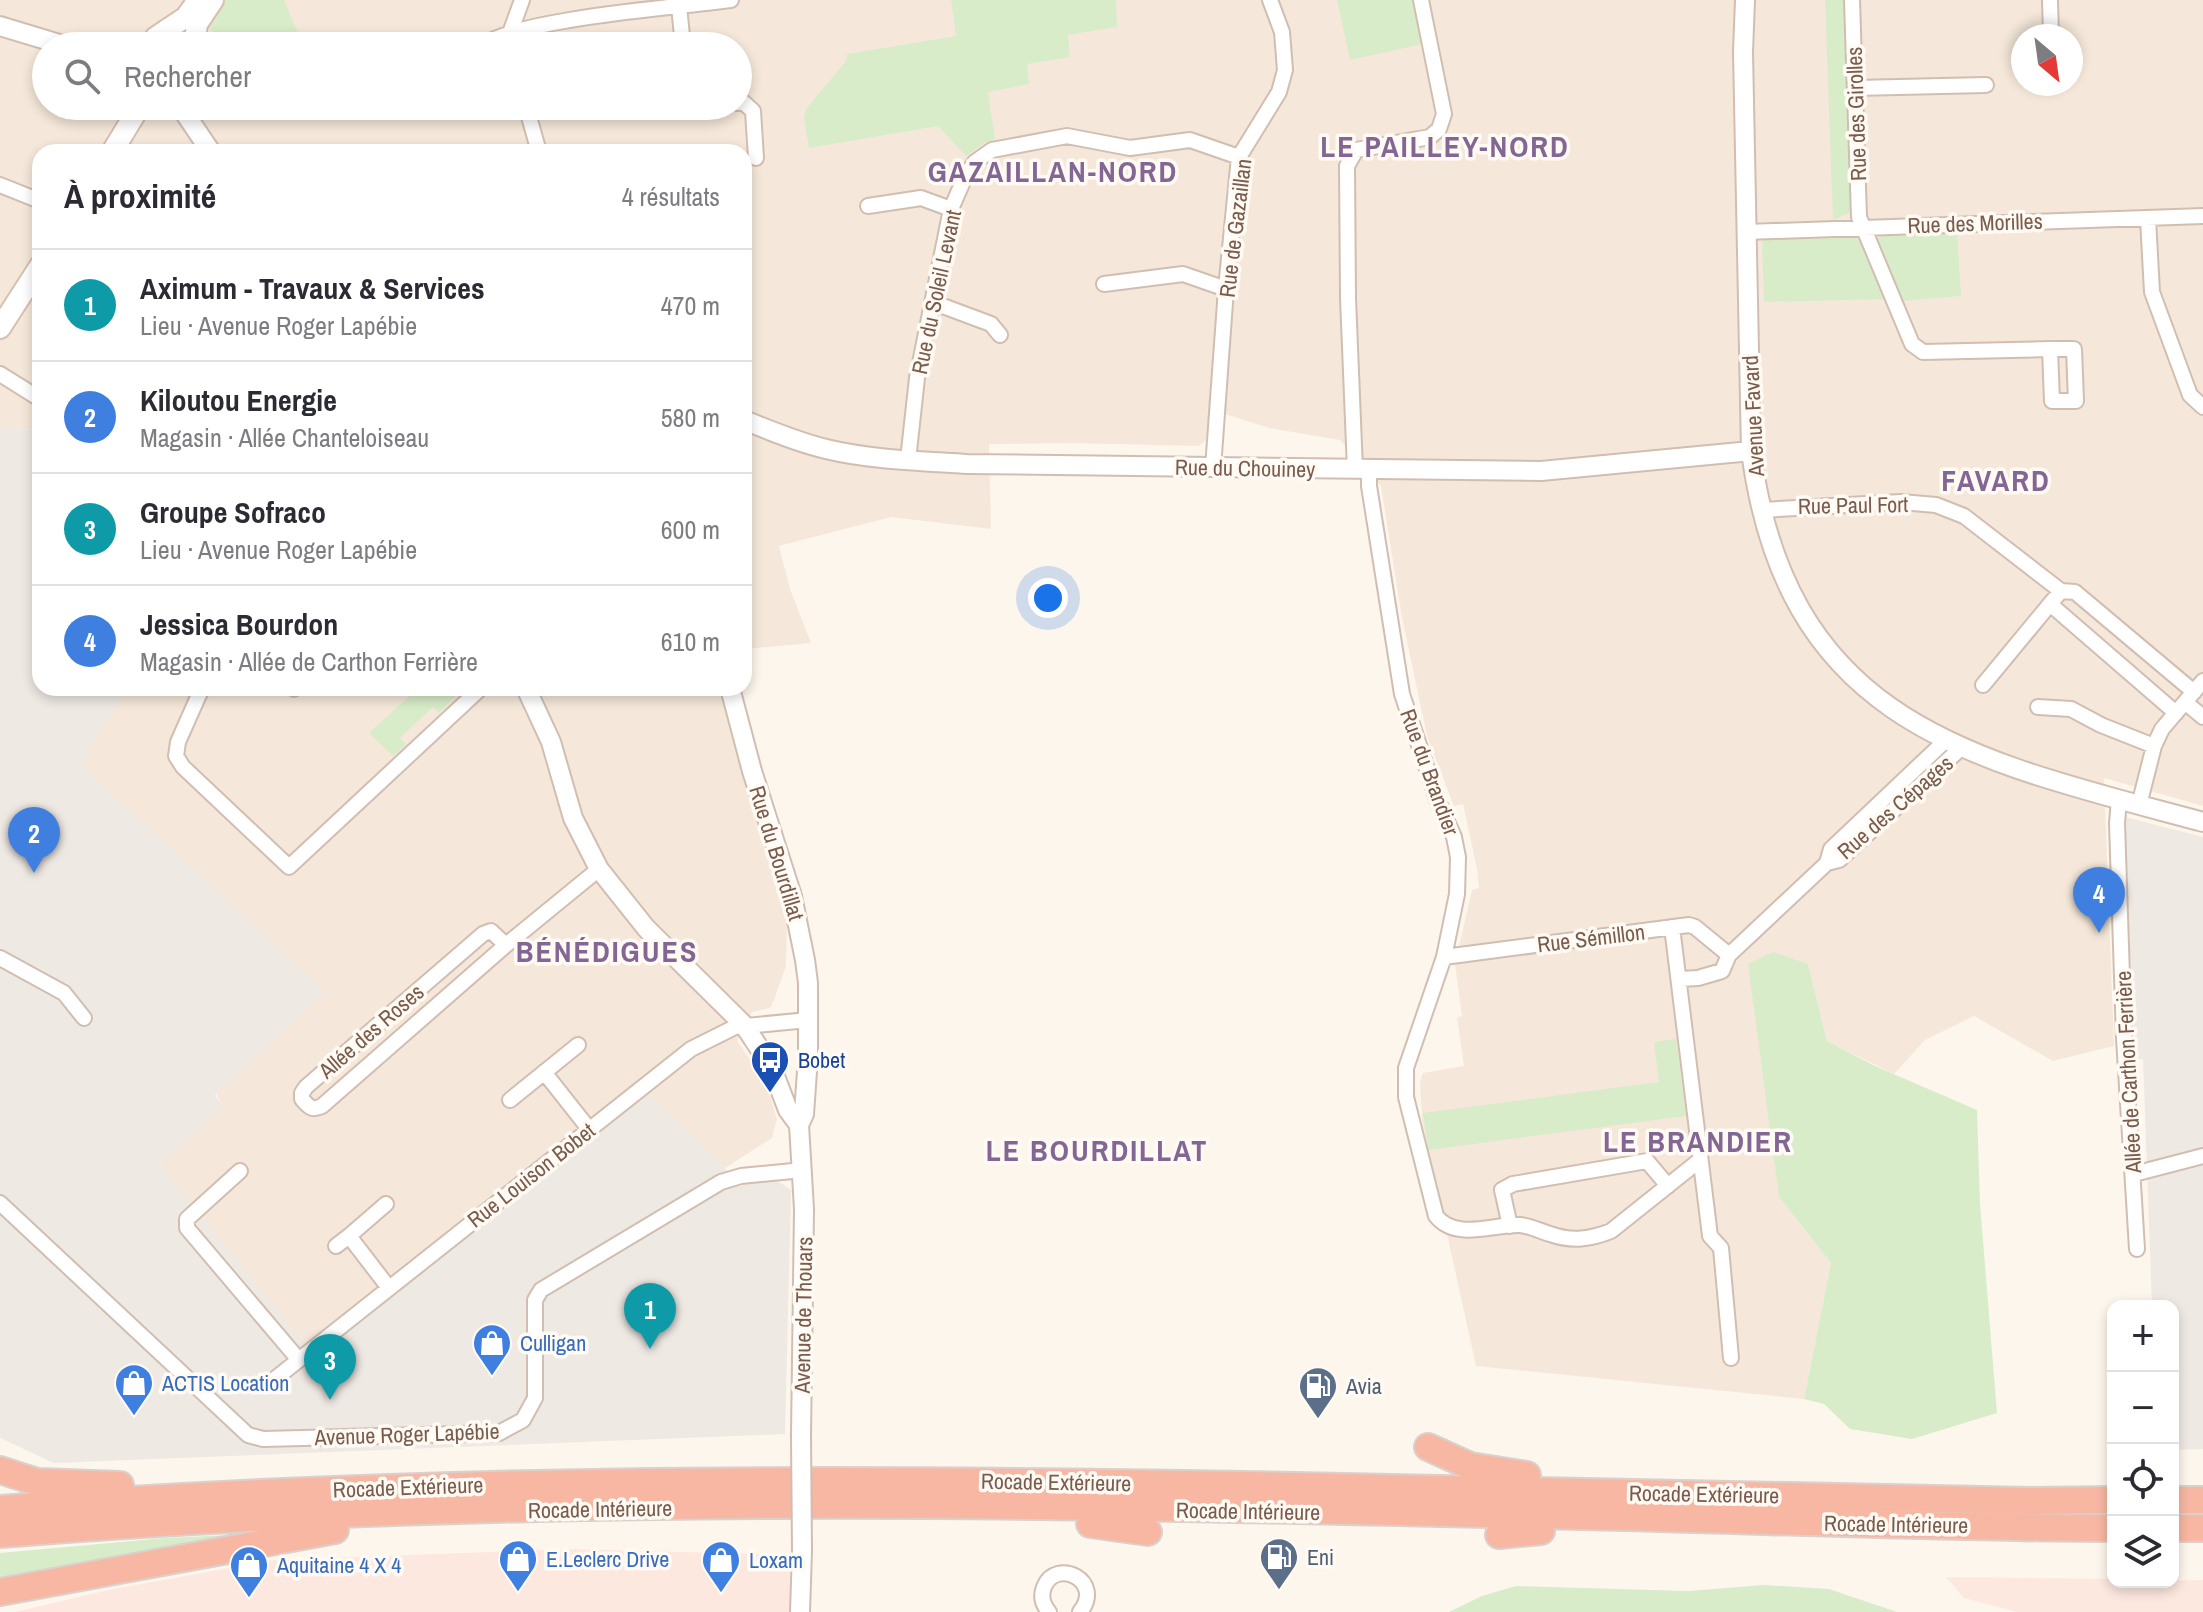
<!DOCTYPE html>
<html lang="fr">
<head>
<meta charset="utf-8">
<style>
	:root { --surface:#fff; --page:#f7f7f7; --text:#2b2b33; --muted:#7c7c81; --line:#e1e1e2; --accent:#e76f51 }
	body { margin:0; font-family:"Archivo Narrow",sans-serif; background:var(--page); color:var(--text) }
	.controls { position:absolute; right:24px; bottom:24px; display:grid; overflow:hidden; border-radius:16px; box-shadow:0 4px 12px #0003 }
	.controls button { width:72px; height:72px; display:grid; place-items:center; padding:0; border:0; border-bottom:2px solid var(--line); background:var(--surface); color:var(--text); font:40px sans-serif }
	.compass { position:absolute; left:2011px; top:24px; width:72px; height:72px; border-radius:50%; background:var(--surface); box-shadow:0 4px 12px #0003; rotate:151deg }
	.you { position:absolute; left:1048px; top:598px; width:28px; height:28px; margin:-20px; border:6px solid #fff; border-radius:50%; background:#1a73e8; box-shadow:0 0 0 12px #1a73e833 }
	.badge { display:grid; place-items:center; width:52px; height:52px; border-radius:50%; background:var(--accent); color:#fff; font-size:26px; font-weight:700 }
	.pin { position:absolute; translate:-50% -66px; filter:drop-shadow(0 2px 4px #0008) }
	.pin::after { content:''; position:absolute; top:42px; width:28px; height:24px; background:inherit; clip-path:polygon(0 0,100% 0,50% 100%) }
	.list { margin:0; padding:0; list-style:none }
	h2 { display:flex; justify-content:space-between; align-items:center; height:104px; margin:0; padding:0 32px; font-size:34px }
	h2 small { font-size:26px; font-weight:400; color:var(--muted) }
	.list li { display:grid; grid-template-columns:52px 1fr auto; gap:24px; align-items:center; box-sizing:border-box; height:112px; padding:0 32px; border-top:2px solid var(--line) }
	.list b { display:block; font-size:30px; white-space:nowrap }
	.list p { margin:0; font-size:26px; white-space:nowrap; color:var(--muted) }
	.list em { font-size:26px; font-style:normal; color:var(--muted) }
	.icon { flex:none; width:44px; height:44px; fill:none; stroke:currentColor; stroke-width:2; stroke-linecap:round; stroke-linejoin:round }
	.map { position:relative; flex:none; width:2203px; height:1612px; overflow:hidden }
	.search { position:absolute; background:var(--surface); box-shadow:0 4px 12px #0003; left:32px; top:32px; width:720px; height:88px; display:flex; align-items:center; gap:20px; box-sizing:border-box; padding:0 28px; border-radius:44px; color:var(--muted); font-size:30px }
	.panel { position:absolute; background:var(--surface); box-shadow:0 4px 12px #0003; left:32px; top:144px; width:720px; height:552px; border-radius:24px }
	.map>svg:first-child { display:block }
	.residential { fill:#f5e8da; fill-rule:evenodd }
	.commercial { fill:#fde8e0 }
	.industrial { fill:#efe9e4 }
	.green { fill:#d8ecc9 }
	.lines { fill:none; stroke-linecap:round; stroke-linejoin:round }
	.minor-casing { stroke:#d1beb0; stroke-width:18 }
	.tertiary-casing { stroke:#d1beb0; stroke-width:22 }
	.secondary-casing { stroke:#d6c0b0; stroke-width:24 }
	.motorway-casing { stroke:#dad1cd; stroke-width:30 }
	.minor { stroke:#fff; stroke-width:14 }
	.tertiary { stroke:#fff; stroke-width:18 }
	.secondary { stroke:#fff; stroke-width:20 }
	.motorway { stroke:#f7b7a3; stroke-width:26 }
	.tertiary-bridge-casing { stroke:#d1beb0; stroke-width:22; stroke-linecap:butt }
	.tertiary-bridge { stroke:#fff; stroke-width:18 }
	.labels { text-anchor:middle; stroke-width:7; stroke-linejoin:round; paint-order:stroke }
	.street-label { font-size:22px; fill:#7a5c4d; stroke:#fffaf3 }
	.transit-label { font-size:22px; fill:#164399; stroke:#fffaf3; text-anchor:start }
	.shop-label { font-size:22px; fill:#366cbe; stroke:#fffaf3; text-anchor:start }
	.service-label { font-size:22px; fill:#4e5e75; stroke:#fffaf3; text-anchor:start }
	.district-label { font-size:30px; font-weight:bold; letter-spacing:2px; fill:#846695; stroke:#fffaf3 }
</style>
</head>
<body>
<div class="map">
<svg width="2203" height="1612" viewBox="0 0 2203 1612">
	<rect width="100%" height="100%" fill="#fdf6ec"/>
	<path class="residential" d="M 0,0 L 2203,0 L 2203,806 L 2104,778 L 2114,1046 L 2053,1061 L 1974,1016 L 1925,1040 L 1894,1074 L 1827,1041 L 1808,964 L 1779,1197 L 1831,1263 L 1804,1399 L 1476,1366 L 1422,1120 L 1420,1082 L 1423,1073 L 1464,1066 L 1457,1018 L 1462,1016 L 1455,964 L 1472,890 L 1479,888 L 1477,869 L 1463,804 L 1454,806 L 1427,736 L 1402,618 L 1381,486 L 1340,440 L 1269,428 L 1209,409 L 1206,440 L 1199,446 L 1071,443 L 989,444 L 991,529 L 891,517 L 779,546 L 790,589 L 811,643 L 744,649 L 744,152 L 40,152 L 40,429 L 0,428 ZM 2023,36 L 2071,36 L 2071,84 L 2023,84 ZM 46,46 L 738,46 L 738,106 L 46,106 Z
		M 126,688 L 719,688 L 787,915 L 786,966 L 774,1000 L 770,1008 L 752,1012 L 737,1041 L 757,1069 L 770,1096 L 777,1119 L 772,1138 L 725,1168 L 643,1088 L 310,1353 L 159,1164 L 222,1107 L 81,765 Z"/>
	<path class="commercial" d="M 570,1549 L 790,1555 L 790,1612 L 15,1612 L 113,1589 L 274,1560 Z
		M 1946,1577 L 2113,1579 L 2113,1582 L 2203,1580 L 2203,1612 L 2017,1612 L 1964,1598 Z"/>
	<path class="industrial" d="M 0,428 L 40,429 L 40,688 L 126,688 L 81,765 L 326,992 L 215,1095 L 223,1107 L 159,1164 L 310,1350 L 642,1087 L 725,1168 L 739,1186 L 775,1179 L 791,1190 L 785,1434 L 54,1463 L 0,1438 Z
		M 2125,817 L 2203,837 L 2203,1449 L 2173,1450 L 2173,1306 L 2152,1306 L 2143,1059 L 2134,1060 Z"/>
	<path class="green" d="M 226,0 L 284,0 L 301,40 L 218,41 L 208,25 Z
		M 951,0 L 1116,0 L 1117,27 L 1068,35 L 1070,57 L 1027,64 L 1029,84 L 988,92 L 995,140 L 986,142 L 966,156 L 938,126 L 809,148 L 804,119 L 806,109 L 846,61 L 847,54 L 956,36 Z
		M 1337,0 L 1415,0 L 1423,44 L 1350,60 Z
		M 1825,0 L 1844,0 L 1852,201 L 1849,213 L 1833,220 Z
		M 1957,232 L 1961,296 L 1901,301 L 1876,243 L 1881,234 Z
		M 1854,237 L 1863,242 L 1887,299 L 1764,302 L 1762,242 L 1765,240 Z
		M 418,688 L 463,688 L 439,713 L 433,707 L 400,738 L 406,744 L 393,756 L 369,733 Z
		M 1773,952 L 1808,964 L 1827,1041 L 1875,1066 L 1977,1110 L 1980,1204 L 1997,1413 L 1912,1439 L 1850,1429 L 1824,1404 L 1804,1399 L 1831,1263 L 1779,1197 L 1748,964 Z
		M 1676,1039 L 1686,1116 L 1428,1150 L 1423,1113 L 1659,1082 L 1654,1042 Z
		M 271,1533 L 0,1586 L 0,1553 L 165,1538 Z
		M 1764,1585 L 1829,1589 L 1897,1612 L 1449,1612 L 1482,1596 L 1516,1586 L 1688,1591 Z"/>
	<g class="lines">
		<defs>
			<path id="minor" d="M 1852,0 L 1859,217 L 1912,344 L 1923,352 L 2050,349 L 2052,401 L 2076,401 L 2074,349 L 2050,349
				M 2050,0 L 2051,36
				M 679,6 L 683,46
				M 480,46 C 506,32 535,26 564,21 C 619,11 675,7 731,0
				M 509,46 L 510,33 L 522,0
				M 1855,88 L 1986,85
				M 738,103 L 743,102 L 753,111 L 756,158
				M 526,106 L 539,152
				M 690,106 L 694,106
				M 0,185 L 40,201
				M 868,206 L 921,198 L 951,209
				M 2148,219 L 2152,292 L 2190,395 L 2203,407
				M 1747,232 L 2203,216
				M 1104,284 L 1183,274 L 1226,289
				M 932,302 L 991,324 L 1000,335
				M 0,374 L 40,399
				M 908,460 L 917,378 L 951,209 L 965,177 L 975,162 L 992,150 L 1067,136 L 1130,148 L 1190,140 L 1239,157
				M 1213,468 L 1226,289 L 1239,157 L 1279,92 L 1285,70 L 1282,32 L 1270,0
				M 1355,470 L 1348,298 L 1347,166 L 1356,150 L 1430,137 L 1439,129 L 1444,114 L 1421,0
				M 1369,470 L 1369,486 L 1402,694 L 1437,799 L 1454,837 L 1458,857 L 1457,894 L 1444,957 L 1406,1068 L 1406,1097 L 1436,1216 C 1456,1241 1492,1224 1520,1225 C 1530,1226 1540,1231 1550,1234 C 1572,1242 1591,1239 1611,1231 L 1700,1160
				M 1762,510 L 1901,502 L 1936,505 L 1964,516 L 2061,591
				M 1983,685 L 2050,604
				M 202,688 L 178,742 L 176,756 L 183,767 L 289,867 L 481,688
				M 294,689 L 295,688
				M 2185,702 L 2203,717
				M 2038,707 L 2071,709 L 2101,725 L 2154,746
				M 2176,713 L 2050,604 L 2061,591 L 2075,592 L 2194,692
				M 2119,799 L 2117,823 L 2124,1038 L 2137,1249
				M 2139,805 L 2154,746 L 2162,729 L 2203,681
				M 1827,863 L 1831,849 L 1945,741
				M 1672,927 L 1710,1236 L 1721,1248 L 1731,1358
				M 506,945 L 491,931 L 483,934 L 306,1087 L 302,1093 L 302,1099 C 309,1107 312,1111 322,1106 L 506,945 L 599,869
				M 1444,957 L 1689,925 L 1695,927 L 1729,955
				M 0,958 L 64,993 L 84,1018
				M 1680,979 L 1698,978 L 1722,971 L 1729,955 L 1827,863 L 1839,860 L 1961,748
				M 544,1072 L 589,1129
				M 510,1100 L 578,1045
				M 240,1171 L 187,1219 L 187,1228 L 299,1360
				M 2134,1174 L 2203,1156
				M 0,1203 L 248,1435 L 263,1439 L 499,1433 L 523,1420 L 535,1398 L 535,1300 L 541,1290 L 721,1182 L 741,1176 L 803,1170
				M 386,1204 L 349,1236 L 389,1288
				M 1510,1226 L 1502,1190 L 1513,1184 L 1647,1161 L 1668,1186
				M 336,1246 L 349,1236
				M 276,1378 L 691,1049 L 735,1027 L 808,1020
				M 1049,1612 C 1043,1605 1040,1597 1044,1587 C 1056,1557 1105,1581 1080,1612"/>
			<path id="tertiary" d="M 1745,0 L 1743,52 L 1751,451 C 1787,726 1973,760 2203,822
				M 0,26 L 66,46
				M 180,106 L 211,152
				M 744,420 C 771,431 797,442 826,449 C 872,460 920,461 967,464 L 1541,471 L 1751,451
				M 526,688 L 551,742 L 573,818 L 599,869 L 646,928 L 744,1025 L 771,1066 L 788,1110 L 799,1125
				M 730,688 L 752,771 L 792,896 L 805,960 L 808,983 L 808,1057 L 804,1114 L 799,1125 L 804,1209 L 801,1436
				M 800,1612 L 802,1551"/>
			<path id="secondary" d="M 195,39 L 197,24 L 213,0
				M 149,46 L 156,37 L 186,17 L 198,0
				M 112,152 L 140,106
				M 0,328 L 40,266"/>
			<path id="motorway" d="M 1428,1447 L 1470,1466 L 1527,1475
				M 0,1470 L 37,1482 L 120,1485
				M 2173,1500 L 2203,1500
				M 0,1509 C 414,1477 829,1478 1244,1485 C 1506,1489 1768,1495 2030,1501 L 2113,1500
				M 1090,1524 L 1148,1532
				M 2173,1528 L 2203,1528
				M 0,1534 C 539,1491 1084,1505 1624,1517 C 1787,1521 1950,1528 2113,1528
				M 1499,1535 L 1541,1531
				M 0,1592 L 335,1530"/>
		</defs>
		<use href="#minor" class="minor-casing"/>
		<use href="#tertiary" class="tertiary-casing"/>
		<use href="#secondary" class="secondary-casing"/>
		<use href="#motorway" class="motorway-casing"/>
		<use href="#minor" class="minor"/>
		<use href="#tertiary" class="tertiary"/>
		<use href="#secondary" class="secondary"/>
		<use href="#motorway" class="motorway"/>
		<defs>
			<path id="tertiary-bridge" d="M 801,1436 L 802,1551"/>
		</defs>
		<use href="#tertiary-bridge" class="tertiary-bridge-casing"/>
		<use href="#tertiary-bridge" class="tertiary-bridge"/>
	</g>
	<defs>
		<symbol id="bus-pin" viewBox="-11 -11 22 30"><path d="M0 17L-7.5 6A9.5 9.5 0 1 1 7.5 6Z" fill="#1a4fb4" stroke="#fffaf3"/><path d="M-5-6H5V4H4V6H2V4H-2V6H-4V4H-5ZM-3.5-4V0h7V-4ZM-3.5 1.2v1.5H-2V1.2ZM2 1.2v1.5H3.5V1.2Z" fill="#fff"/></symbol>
		<symbol id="shop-pin" viewBox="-11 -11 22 30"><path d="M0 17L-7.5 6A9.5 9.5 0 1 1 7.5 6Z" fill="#3f7fe0" stroke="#fffaf3"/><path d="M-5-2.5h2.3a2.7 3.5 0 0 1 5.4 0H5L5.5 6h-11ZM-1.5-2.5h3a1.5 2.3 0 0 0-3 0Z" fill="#fff"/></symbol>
		<symbol id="fuel-pin" viewBox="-11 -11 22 30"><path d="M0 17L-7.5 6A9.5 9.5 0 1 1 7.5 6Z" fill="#5c6f8a" stroke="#fffaf3"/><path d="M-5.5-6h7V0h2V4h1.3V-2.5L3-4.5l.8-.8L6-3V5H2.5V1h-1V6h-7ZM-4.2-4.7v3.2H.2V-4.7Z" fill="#fff"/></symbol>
	</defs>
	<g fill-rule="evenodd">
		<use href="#bus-pin" x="748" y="1038" width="44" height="60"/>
		<use href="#shop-pin" x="470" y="1321" width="44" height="60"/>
		<use href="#shop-pin" x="112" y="1361" width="44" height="60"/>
		<use href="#fuel-pin" x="1296" y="1364" width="44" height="60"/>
		<use href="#fuel-pin" x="1257" y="1535" width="44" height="60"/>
		<use href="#shop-pin" x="496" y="1537" width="44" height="60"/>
		<use href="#shop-pin" x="699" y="1538" width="44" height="60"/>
		<use href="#shop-pin" x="227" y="1543" width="44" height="60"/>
	</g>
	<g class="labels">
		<g class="street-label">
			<text transform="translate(1856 114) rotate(-92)" y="8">Rue des Girolles</text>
			<text transform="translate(1975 223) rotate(-2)" y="8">Rue des Morilles</text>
			<text transform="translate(1235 228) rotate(-83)" y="8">Rue de Gazaillan</text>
			<text transform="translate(936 292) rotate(-78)" y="8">Rue du Soleil Levant</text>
			<text transform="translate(1753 416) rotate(-93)" y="8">Avenue Favard</text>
			<text transform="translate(1245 468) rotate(1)" y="8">Rue du Chouiney</text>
			<text transform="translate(1853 505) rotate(-1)" y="8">Rue Paul Fort</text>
			<text transform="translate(1430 772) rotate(70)" y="8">Rue du Brandier</text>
			<text transform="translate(1895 807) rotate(-41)" y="8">Rue des Cépages</text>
			<text transform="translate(777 853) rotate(73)" y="8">Rue du Bourdillat</text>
			<text transform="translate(1591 938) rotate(-7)" y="8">Rue Sémillon</text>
			<text transform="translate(371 1031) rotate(-41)" y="8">Allée des Roses</text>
			<text transform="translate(2128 1072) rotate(-93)" y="8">Allée de Carthon Ferrière</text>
			<text transform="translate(531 1175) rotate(-38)" y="8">Rue Louison Bobet</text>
			<text transform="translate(803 1315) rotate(-89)" y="8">Avenue de Thouars</text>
			<text transform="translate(407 1434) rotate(-2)" y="8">Avenue Roger Lapébie</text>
			<text transform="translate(1056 1482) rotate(1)" y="8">Rocade Extérieure</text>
			<text transform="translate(408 1487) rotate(-2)" y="8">Rocade Extérieure</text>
			<text transform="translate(1704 1494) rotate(1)" y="8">Rocade Extérieure</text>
			<text transform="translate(600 1509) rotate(-1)" y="8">Rocade Intérieure</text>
			<text transform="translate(1248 1511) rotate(1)" y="8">Rocade Intérieure</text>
			<text transform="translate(1896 1524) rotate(1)" y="8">Rocade Intérieure</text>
		</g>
		<g class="transit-label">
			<text x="798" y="1068">Bobet</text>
		</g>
		<g class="shop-label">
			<text x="520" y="1351">Culligan</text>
			<text x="162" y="1391">ACTIS Location</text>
			<text x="546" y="1567">E.Leclerc Drive</text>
			<text x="749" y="1568">Loxam</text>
			<text x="277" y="1573">Aquitaine 4 X 4</text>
		</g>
		<g class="service-label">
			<text x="1346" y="1394">Avia</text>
			<text x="1307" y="1565">Eni</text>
		</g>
		<g class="district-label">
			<text x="1445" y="157">LE PAILLEY-NORD</text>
			<text x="1053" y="182">GAZAILLAN-NORD</text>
			<text x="1996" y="491">FAVARD</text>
			<text x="607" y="962">BÉNÉDIGUES</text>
			<text x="1698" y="1152">LE BRANDIER</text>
			<text x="1097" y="1161">LE BOURDILLAT</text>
		</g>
	</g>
</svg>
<div class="controls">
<button>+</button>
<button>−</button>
<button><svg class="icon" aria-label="locate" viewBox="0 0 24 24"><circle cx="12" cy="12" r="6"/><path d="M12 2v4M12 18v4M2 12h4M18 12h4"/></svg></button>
<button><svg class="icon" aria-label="layers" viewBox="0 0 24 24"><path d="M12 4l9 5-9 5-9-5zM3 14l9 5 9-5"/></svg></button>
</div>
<svg class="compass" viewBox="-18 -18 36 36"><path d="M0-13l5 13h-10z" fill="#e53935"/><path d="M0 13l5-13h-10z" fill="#7c7c81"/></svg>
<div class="you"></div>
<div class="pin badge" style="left:650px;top:1349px;background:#0f9aa8">1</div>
<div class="pin badge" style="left:34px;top:873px;background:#3f7fe0">2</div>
<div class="pin badge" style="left:330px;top:1400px;background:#0f9aa8">3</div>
<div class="pin badge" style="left:2099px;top:933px;background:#3f7fe0">4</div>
<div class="search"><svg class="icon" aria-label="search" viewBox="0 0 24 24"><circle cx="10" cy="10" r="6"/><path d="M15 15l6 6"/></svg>Rechercher</div>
<section class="panel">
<h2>À proximité<small>4 résultats</small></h2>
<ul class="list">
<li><span class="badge" style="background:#0f9aa8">1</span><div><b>Aximum - Travaux &amp; Services</b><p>Lieu · Avenue Roger Lapébie</p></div><em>470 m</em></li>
<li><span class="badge" style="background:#3f7fe0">2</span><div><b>Kiloutou Energie</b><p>Magasin · Allée Chanteloiseau</p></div><em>580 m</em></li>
<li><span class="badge" style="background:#0f9aa8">3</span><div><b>Groupe Sofraco</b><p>Lieu · Avenue Roger Lapébie</p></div><em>600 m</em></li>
<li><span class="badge" style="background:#3f7fe0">4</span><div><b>Jessica Bourdon</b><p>Magasin · Allée de Carthon Ferrière</p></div><em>610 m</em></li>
</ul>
</section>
</div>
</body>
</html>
